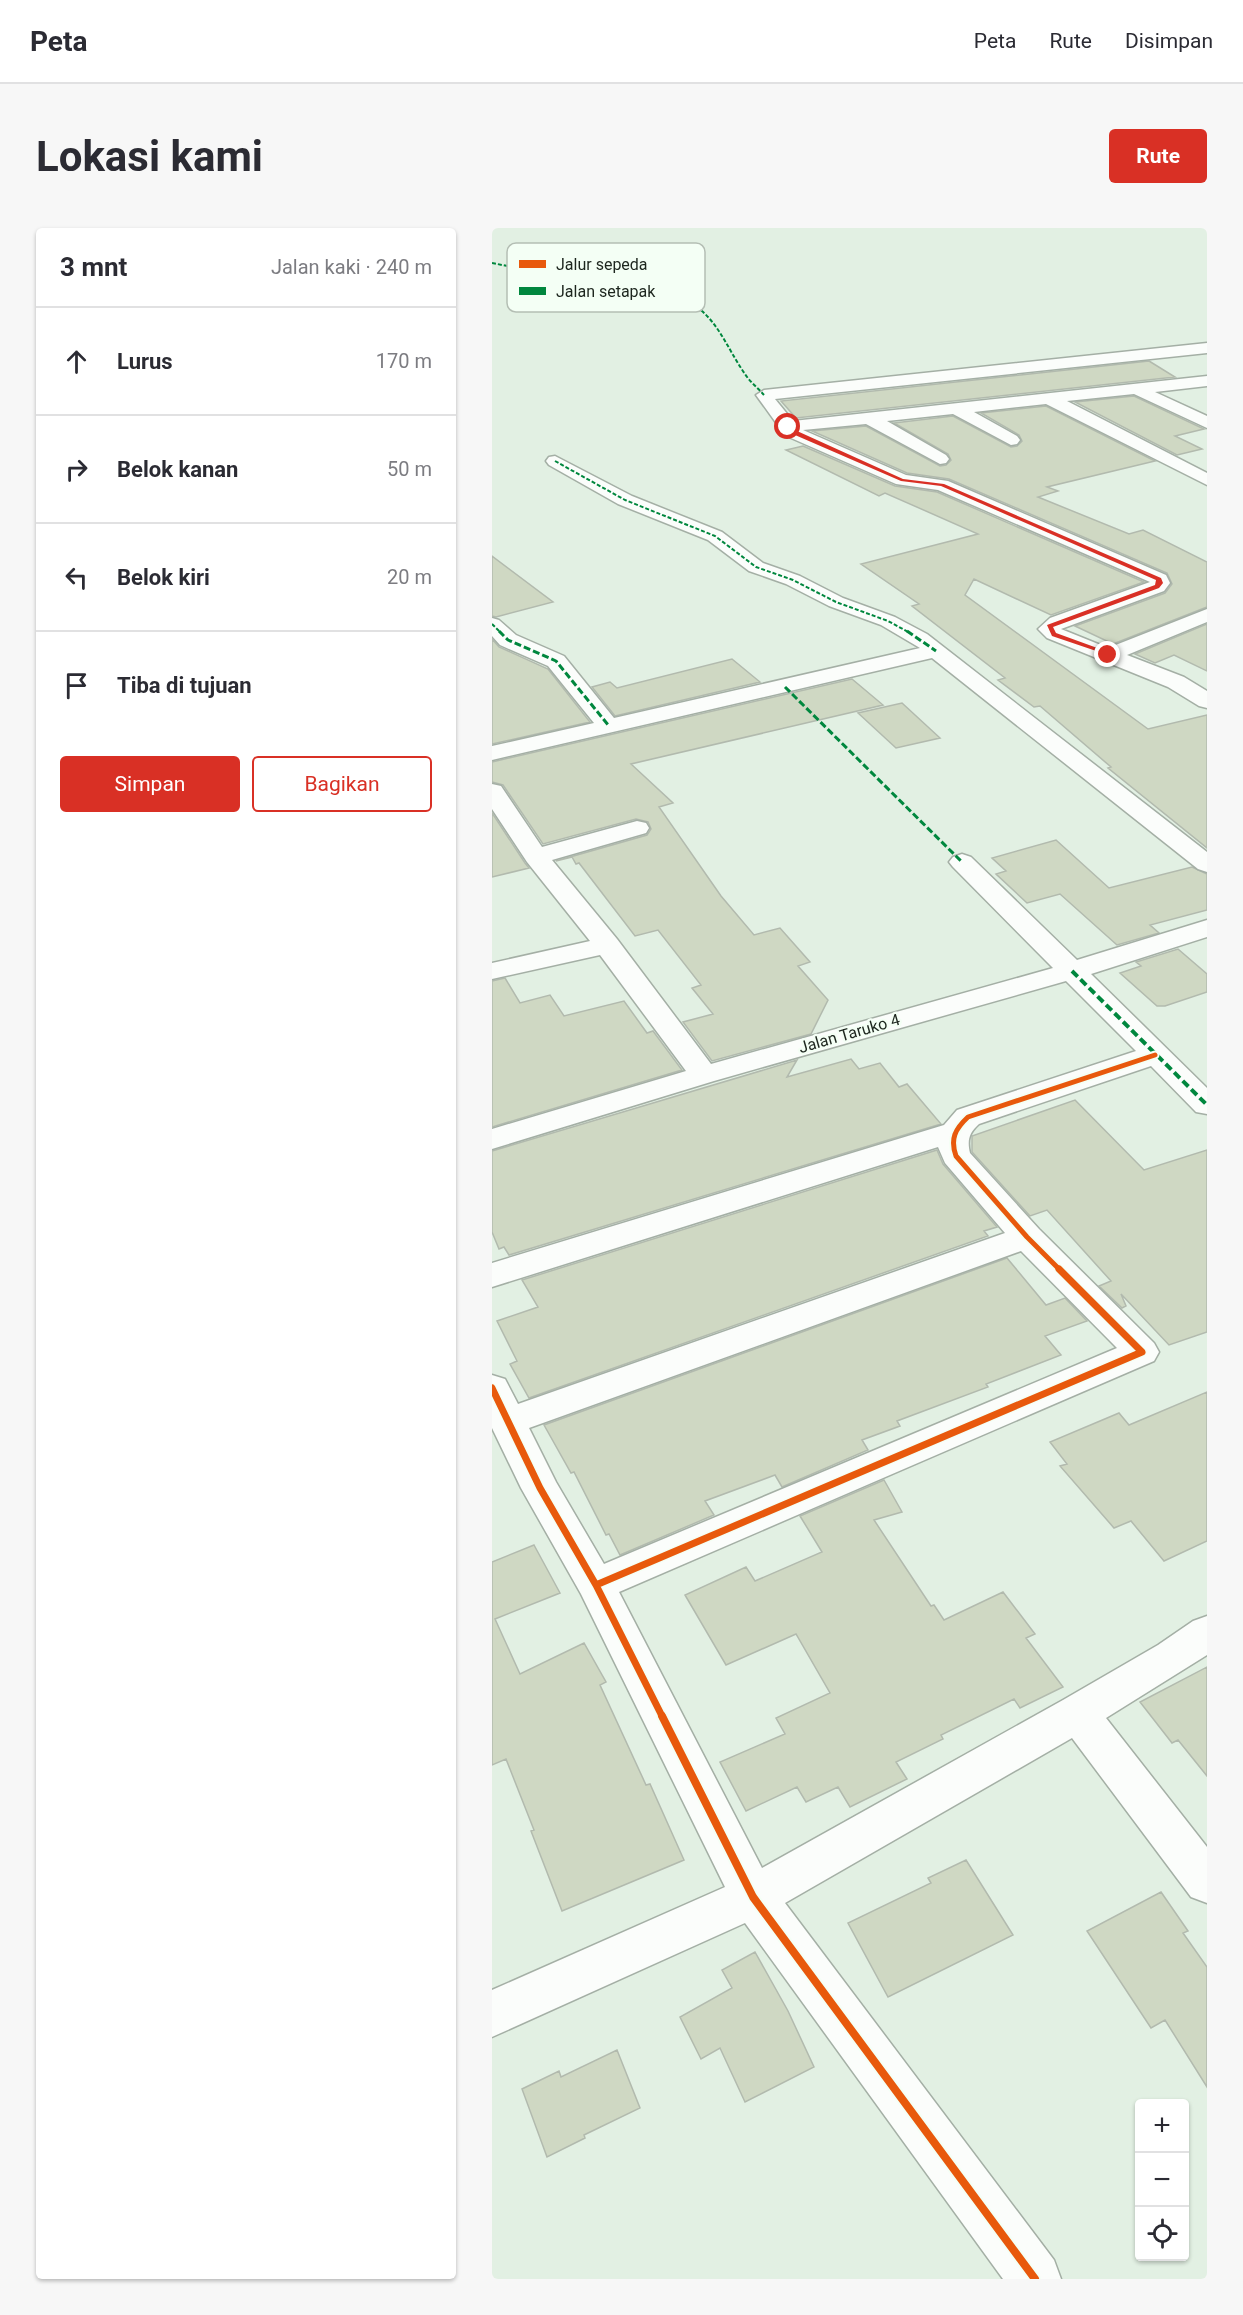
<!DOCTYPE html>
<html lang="id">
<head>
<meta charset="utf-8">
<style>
	:root { --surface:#fff; --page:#f7f7f7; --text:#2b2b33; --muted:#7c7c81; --line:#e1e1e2; --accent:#d93025 }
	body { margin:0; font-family:Roboto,sans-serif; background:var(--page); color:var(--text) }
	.controls { position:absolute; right:18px; bottom:18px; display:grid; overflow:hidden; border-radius:6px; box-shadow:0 2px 4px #0004 }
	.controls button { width:54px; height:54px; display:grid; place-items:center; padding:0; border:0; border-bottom:2px solid var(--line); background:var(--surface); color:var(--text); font:30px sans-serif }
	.stop { position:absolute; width:18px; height:18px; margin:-14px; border:4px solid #d93025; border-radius:50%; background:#fff }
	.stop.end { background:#d93025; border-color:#fff; box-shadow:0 2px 6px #0008 }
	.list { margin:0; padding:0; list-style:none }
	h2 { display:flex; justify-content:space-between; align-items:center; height:78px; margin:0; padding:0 24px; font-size:26px }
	h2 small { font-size:20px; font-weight:400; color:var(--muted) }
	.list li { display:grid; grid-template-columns:39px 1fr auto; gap:18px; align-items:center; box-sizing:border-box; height:108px; padding:0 24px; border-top:2px solid var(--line) }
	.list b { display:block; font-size:22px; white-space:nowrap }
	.list em { font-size:20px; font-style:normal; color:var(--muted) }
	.actions { display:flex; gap:12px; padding:18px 24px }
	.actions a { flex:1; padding:14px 0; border:2px solid var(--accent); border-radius:6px; text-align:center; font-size:21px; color:var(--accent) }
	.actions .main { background:var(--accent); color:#fff }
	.icon { flex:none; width:33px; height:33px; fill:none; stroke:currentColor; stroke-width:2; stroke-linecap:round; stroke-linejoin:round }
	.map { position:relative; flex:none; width:715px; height:2051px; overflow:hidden; border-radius:6px }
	header { display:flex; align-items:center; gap:36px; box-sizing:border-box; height:84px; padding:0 30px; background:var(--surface); border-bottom:2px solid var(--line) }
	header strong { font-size:28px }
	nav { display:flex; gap:33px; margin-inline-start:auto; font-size:21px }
	.intro { display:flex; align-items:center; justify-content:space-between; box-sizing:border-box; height:144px; padding:0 36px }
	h1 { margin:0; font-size:42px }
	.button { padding:15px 27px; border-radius:6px; background:var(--accent); color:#fff; font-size:21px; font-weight:700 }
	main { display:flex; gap:36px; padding:0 36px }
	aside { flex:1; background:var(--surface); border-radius:6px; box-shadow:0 2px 4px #0004 }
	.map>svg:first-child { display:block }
	.building { fill:#cfd8c3; stroke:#b2baae; stroke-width:1.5 }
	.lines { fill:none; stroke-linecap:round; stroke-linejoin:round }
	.street-casing { stroke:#a4afa5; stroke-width:3 }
	.street { fill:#fbfdfb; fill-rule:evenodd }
	.quiet-far2 { stroke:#00873e; stroke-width:2; stroke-dasharray:4 2; stroke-linecap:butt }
	.quiet-far1 { stroke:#00873e; stroke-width:3; stroke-dasharray:7 3; stroke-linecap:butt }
	.quiet { stroke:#00873e; stroke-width:4; stroke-dasharray:8 4; stroke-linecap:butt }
	.cycleway-far2-casing { stroke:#f4fff5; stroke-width:9 }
	.cycleway-far1-casing { stroke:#f4fff5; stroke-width:10 }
	.cycleway-casing { stroke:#f4fff5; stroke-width:12 }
	.cycleway-far2 { stroke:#e8590c; stroke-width:5 }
	.cycleway-far1 { stroke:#e8590c; stroke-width:7 }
	.cycleway { stroke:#e8590c; stroke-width:8 }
	.route { fill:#d93025 }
	.labels { text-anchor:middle; stroke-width:4.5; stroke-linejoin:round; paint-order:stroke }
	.street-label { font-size:16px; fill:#1d261e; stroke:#f4fff5 }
	.key { fill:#f4fff5; stroke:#b4beb4; stroke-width:1.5 }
	.key-label { font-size:16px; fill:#1d261e }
</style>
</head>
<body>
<header>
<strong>Peta</strong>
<nav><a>Peta</a><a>Rute</a><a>Disimpan</a></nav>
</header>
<div class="intro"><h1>Lokasi kami</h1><a class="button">Rute</a></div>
<main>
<aside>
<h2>3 mnt<small>Jalan kaki · 240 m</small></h2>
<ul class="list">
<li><svg class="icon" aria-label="ahead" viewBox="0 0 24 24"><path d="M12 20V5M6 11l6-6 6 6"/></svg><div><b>Lurus</b></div><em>170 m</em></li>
<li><svg class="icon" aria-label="right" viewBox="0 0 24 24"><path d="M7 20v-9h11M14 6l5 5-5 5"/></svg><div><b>Belok kanan</b></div><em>50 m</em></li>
<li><svg class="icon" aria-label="left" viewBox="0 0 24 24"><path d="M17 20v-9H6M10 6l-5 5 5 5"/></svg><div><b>Belok kiri</b></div><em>20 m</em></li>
<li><svg class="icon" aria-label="arrive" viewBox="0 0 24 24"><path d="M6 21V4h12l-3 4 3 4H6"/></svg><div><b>Tiba di tujuan</b></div></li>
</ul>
<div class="actions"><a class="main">Simpan</a><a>Bagikan</a></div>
</aside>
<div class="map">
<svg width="715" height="2051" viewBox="0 0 715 2051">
	<rect width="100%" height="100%" fill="#e2f0e3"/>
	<path class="building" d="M 657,133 L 683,149 L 304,190 L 289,173 Z
		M 642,168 L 712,201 L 683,208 L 710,221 L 685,227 L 583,174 Z
		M 554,178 L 663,233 L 555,259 L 566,263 L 546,269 L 637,306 L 651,302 L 715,334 L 715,379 L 621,416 L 583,398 L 673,365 L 680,356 L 675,345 L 457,251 L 415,245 L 320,203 L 374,198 L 448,238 L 454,237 L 459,232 L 456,226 L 402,195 L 461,188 L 519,219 L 525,218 L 530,213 L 527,207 L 489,185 Z
		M 311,218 L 403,258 L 445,264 L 652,354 L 559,387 L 482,351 L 473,367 L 656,501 L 715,487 L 715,620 L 616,540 L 619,539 L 548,478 L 542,479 L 506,452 L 513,450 L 420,378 L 427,376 L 369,336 L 486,306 L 393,265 L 387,268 L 294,222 Z
		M 0,328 L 61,374 L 4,389 L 0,388 Z
		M 715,396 L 715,443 L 682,427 L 663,435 L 643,426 Z
		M 0,411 L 7,419 L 56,441 L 98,494 L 0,516 Z
		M 240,431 L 268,454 L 123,488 L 100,459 L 118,454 L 125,460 Z
		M 360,451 L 391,477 L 139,536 L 181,575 L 167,579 L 229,668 L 262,707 L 288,700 L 318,734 L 306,738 L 336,772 L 319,806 L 220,833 L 191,794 L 221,786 L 200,760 L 209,757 L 166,702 L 143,708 L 87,635 L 84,636 L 80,629 L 64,633 L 155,607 L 159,601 L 156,594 L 144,591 L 51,616 L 11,557 L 0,554 L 0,534 Z
		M 410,475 L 448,510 L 404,520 L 366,485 Z
		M 0,585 L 33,635 L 37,640 L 0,649 Z
		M 564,612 L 617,660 L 700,639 L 715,646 L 715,682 L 658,697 L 667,705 L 625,717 L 568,666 L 535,675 L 504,646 L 514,643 L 500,630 Z
		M 686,721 L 715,746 L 715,764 L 673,778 L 665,778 L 628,745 L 649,738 L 644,734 Z
		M 13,750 L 28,775 L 58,767 L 72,788 L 132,773 L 155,805 L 161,803 L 190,842 L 0,899 L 0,753 Z
		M 359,831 L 367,841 L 388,835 L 407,859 L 415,856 L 449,896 L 17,1027 L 12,1019 L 7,1021 L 0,1004 L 0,923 L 305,832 L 295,849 Z
		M 583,872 L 652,942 L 715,922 L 715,1104 L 677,1117 L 629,1066 L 634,1078 L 630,1080 L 607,1058 L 619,1053 L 555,982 L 538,988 L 480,924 L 480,908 Z
		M 445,922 L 451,936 L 505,999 L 492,1003 L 496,1008 L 37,1170 L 18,1136 L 25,1133 L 5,1093 L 46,1079 L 30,1052 Z
		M 515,1030 L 554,1077 L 573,1070 L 595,1093 L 553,1108 L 569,1127 L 494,1156 L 496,1159 L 405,1193 L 408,1198 L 370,1212 L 376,1222 L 290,1259 L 283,1247 L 213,1273 L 222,1287 L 128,1327 L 117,1306 L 114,1307 L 82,1244 L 79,1245 L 52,1197 Z
		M 715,1164 L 715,1313 L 672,1333 L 639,1293 L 622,1300 L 568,1238 L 575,1236 L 558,1214 L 627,1185 L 637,1197 Z
		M 392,1252 L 410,1284 L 382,1292 L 439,1378 L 442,1377 L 452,1392 L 511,1364 L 543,1406 L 534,1410 L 571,1459 L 528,1480 L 522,1471 L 449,1507 L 451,1511 L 404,1534 L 415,1551 L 358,1579 L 346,1559 L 314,1574 L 305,1559 L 254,1583 L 228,1534 L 293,1506 L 284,1490 L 338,1465 L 304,1406 L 234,1437 L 193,1367 L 254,1339 L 263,1353 L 330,1324 L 308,1288 Z
		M 42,1317 L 68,1365 L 3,1391 L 28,1446 L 92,1415 L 114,1454 L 108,1457 L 154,1557 L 158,1556 L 192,1632 L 70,1683 L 39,1603 L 42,1602 L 14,1531 L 0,1537 L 0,1334 Z
		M 715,1439 L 715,1548 L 686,1512 L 680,1515 L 648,1474 Z
		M 474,1632 L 521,1707 L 396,1769 L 356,1695 L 439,1655 L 436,1650 Z
		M 669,1664 L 696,1703 L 691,1705 L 715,1739 L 715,1859 L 673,1792 L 659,1800 L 595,1703 Z
		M 263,1724 L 296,1783 L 322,1839 L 253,1874 L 228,1820 L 209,1831 L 188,1789 L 240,1760 L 230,1742 Z
		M 125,1822 L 148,1880 L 92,1907 L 93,1910 L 55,1929 L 30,1861 L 67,1843 L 69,1849 Z"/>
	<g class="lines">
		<defs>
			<path id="street" d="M 715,115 L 715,125 L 283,171 L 301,193 L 715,148 L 715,158 L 663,164 L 715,188 L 715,200 L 642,166 L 575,173 L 715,245 L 715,257 L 554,176 L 482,184 L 525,208 L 528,212 L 525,216 L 519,217 L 461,186 L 395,193 L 454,227 L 457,231 L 454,235 L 448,236 L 374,196 L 311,202 L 414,247 L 456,253 L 674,347 L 678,355 L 672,363 L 569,401 L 616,420 L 715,381 L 715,394 L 635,427 L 692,449 L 715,463 L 715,480 L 707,478 L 676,459 L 555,410 L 546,401 L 558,390 L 658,354 L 446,262 L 404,256 L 299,210 L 290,203 L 264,167 L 272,162 Z
				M 63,228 L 140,268 L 230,304 L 271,335 L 308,348 L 351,370 L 403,389 L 435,406 L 715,624 L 715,644 L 706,641 L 440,430 L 0,532 L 0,518 L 102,495 L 56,438 L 8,417 L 0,408 L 0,390 L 7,392 L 24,407 L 72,428 L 122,490 L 428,420 L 389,397 L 337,378 L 294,356 L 257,343 L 216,312 L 126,276 L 57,237 L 54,233 L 57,229 Z
				M 0,556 L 9,558 L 50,619 L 145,593 L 154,595 L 157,600 L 154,605 L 60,632 L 125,711 L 219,836 L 561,740 L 461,639 L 457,634 L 461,629 L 470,626 L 479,629 L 585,732 L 715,692 L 715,709 L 599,746 L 715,860 L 715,886 L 704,884 L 659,838 L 487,896 C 477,905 475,912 478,925 L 547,1001 L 662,1115 L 667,1124 L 662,1133 L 127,1364 L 270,1640 L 571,1472 L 666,1417 L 701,1393 L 715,1388 L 715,1427 L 614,1490 L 715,1619 L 715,1675 L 699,1669 L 580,1510 L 293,1675 L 562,2032 L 569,2051 L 511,2051 L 253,1695 L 0,1809 L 0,1762 L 233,1659 L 89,1366 L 29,1260 L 0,1200 L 0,1147 L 13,1151 L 26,1176 L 513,1005 L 453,935 L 446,919 L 0,1059 L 0,1035 L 452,897 L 465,882 L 644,823 L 574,753 L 222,853 L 0,921 L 0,901 L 194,843 L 108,727 L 0,751 L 0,735 L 98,713 L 35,634 L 0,581 ZM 529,1023 L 625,1120 L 112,1336 L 64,1254 L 37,1200 Z"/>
		</defs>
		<use href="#street" class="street-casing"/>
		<use href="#street" class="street"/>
		<path class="quiet-far2" d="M 0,35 L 196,73 C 226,90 234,119 253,146 C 258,154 266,160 272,167
			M 63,233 L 133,272 L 223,308 L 264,339 L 301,352 L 344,374 L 396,393 L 418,405
			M 0,396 L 9,405"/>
		<path class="quiet-far1" d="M 7,403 L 16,412 L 64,433 L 117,498
			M 415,403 L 444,423
			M 293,459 L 470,634"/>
		<path class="quiet" d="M 580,743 L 715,877"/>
		<defs>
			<path id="cycleway-far2" d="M 569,1043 L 535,1009 L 464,928 C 458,911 463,901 476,889 L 663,827"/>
			<path id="cycleway-far1" d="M 0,1160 L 48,1260 L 104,1357 L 171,1490
				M 104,1357 L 650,1124 L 567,1041"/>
			<path id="cycleway" d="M 170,1488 L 261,1669 L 543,2051"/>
		</defs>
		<use href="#cycleway-far2" class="cycleway-far2-casing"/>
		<use href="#cycleway-far1" class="cycleway-far1-casing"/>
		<use href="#cycleway" class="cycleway-casing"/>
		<use href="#cycleway-far2" class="cycleway-far2"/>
		<use href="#cycleway-far1" class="cycleway-far1"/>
		<use href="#cycleway" class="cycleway"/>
	</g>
	<path class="route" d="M 294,198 L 411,251 L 452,256 L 669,350 L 671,355 L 667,360 L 561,399 L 564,405 L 619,425 L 619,428 L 560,408 L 555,397 L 663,357 L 664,352 L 449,258 L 409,253 L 303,207 Z"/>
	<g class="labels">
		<g class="street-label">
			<text transform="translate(357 805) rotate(-16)" y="6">Jalan Taruko 4</text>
		</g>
	</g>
	<rect x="15" y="15" width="198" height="69" rx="9" class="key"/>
	<rect x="27" y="32" width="27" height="8" fill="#e8590c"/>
	<rect x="27" y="59" width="27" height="8" fill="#00873e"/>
	<g class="key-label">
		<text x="64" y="42">Jalur sepeda</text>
		<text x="64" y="69">Jalan setapak</text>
	</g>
</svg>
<div class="controls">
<button>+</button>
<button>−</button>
<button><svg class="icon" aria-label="locate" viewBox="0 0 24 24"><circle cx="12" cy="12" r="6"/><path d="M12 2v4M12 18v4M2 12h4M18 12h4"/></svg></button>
</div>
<div class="stop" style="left:296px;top:199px"></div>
<div class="stop end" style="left:616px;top:427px"></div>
</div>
</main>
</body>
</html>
